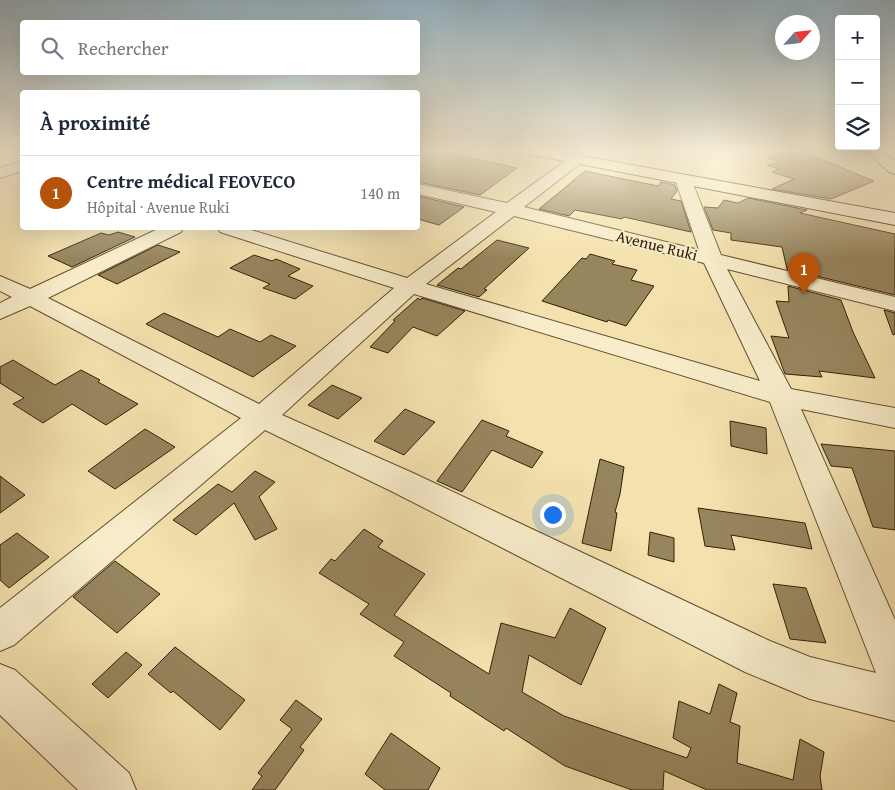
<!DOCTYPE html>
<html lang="fr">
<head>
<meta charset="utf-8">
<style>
	:root { --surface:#fff; --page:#f2f2f3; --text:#1f2937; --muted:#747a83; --line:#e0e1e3; --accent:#b45309 }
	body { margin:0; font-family:"Gentium Book Plus",serif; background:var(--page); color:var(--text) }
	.controls { position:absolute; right:15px; top:15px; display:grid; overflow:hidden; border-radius:5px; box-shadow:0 5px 20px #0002 }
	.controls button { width:45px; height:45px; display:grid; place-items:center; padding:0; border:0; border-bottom:1px solid var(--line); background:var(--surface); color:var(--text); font:25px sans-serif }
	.compass { position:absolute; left:775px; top:15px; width:45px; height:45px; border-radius:50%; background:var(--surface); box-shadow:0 5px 20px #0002; rotate:63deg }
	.you { position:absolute; left:552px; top:514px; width:18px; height:18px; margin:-12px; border:4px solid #fff; border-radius:50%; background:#1a73e8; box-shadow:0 0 0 8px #1a73e833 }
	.badge { display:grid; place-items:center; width:32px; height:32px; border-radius:50%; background:var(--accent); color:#fff; font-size:16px; font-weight:700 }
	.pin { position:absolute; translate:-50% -41px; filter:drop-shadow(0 1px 2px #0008) }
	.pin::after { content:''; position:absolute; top:26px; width:18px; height:15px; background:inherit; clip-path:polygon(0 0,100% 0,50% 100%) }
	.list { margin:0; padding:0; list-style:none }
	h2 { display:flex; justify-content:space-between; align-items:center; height:65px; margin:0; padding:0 20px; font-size:21px }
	h2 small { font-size:16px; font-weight:400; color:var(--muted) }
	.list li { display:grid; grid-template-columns:32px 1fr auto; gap:15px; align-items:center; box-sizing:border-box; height:75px; padding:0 20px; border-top:1px solid var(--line) }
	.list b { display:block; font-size:19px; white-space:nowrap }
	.list p { margin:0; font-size:16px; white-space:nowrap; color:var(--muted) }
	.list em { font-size:16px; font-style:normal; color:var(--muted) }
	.icon { flex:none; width:28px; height:28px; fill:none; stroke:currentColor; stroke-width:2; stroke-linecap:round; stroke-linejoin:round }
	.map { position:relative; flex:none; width:895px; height:790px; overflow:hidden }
	.search { position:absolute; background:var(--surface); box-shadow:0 5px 20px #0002; left:20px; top:20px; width:400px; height:55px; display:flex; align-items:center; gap:12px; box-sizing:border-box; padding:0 18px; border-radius:5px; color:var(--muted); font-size:19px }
	.panel { position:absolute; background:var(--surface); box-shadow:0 5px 20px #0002; left:20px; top:90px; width:400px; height:140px; border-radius:5px }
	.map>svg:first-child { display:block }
	.building { fill:#97855e; stroke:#332007 }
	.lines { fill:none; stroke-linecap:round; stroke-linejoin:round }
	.street-casing { stroke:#635031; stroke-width:2 }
	.secondary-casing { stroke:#332007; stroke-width:2 }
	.street { fill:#f8ecca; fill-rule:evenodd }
	.secondary { fill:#f8ecca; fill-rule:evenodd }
	.labels { text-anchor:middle; stroke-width:4; stroke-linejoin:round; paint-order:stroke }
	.far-street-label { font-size:16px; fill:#332007; stroke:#f8ecca }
</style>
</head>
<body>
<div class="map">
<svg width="895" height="790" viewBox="0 0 895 790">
	<rect width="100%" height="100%" fill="#f4e2ae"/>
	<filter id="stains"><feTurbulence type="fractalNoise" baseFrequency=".004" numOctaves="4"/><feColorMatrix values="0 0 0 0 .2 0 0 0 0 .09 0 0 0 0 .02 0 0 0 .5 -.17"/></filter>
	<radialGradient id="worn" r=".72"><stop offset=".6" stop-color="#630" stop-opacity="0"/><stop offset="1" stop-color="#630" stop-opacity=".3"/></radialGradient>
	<path class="building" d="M 418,149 L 444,152 L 517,168 L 480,195 L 418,182 Z
		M 793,149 L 796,149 L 874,181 L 831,199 L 772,189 L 794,179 L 772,172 L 779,169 L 767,165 L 779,162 L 768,158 Z
		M 585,171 L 658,186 L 661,182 L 675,185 L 677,191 L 671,199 L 681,201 L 691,232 L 624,217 L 622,219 L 575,210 L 569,216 L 539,209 Z
		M 418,196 L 464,207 L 439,225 L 418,219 Z
		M 748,198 L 807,210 L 800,213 L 895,234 L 895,295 L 787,269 L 782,247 L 731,240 L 731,233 L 713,230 L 704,207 L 718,208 L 724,200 L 738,203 Z
		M 118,232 L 135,237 L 72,267 L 48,256 L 101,233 L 109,235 Z
		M 497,240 L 529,248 L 484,289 L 487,290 L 479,297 L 437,285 L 458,268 L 461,269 Z
		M 158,245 L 180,252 L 117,284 L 98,275 Z
		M 590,254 L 615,261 L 612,264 L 637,270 L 631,280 L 654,286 L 626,326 L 608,320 L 607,322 L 542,301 L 582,258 L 586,259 Z
		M 254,255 L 272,261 L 276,259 L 300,269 L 288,276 L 313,286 L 295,299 L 263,288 L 270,284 L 230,268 Z
		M 788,286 L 841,300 L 853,332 L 875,378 L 819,371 L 822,377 L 785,374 L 771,336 L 789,338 L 776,301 L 789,302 Z
		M 418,298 L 420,300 L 422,298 L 465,311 L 437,336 L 413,327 L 388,353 L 370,347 L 395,321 L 393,320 Z
		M 884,310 L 895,313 L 895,334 L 893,335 Z
		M 164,313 L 218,337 L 230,329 L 260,342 L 271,335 L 296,346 L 253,377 L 146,324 Z
		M 13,360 L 55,385 L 81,370 L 100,380 L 98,382 L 138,404 L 106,425 L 72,404 L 43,423 L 13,404 L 24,398 L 0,383 L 0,367 Z
		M 332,385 L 362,398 L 338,419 L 308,405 Z
		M 405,409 L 435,422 L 404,455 L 374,441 Z
		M 482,420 L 509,431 L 506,436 L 543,452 L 532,468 L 492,450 L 462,492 L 437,481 Z
		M 730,421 L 766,428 L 767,454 L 731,446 Z
		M 145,429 L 175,447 L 115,489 L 88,471 Z
		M 821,444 L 895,451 L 895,530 L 873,527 L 852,468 L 831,466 Z
		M 600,459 L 624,467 L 620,494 L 615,512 L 617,513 L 611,551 L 582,543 Z
		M 255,471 L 275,482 L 259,497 L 277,529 L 255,540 L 234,503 L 196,535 L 173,520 L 218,484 L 232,492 Z
		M 0,476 L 25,495 L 0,513 Z
		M 698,508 L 805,523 L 812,549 L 731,535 L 735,550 L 705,546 Z
		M 364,529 L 383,541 L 378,547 L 425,574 L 394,615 L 489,674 L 501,623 L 555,638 L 570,608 L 606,628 L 581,685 L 529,655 L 522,692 L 564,716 L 687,758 L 691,748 L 673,738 L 679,701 L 710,714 L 719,684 L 737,693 L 730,722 L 740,726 L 737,763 L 793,780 L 800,739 L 824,752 L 820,776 L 822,790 L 707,790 L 664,771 L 663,790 L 632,790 L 565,766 L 506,728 L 504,731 L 450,696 L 451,693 L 394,656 L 404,642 L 360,614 L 369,604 L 319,573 L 331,559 L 335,561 Z
		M 650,532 L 674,538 L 674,562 L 648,555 Z
		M 17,533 L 49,557 L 9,588 L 0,580 L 0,545 Z
		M 115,561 L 160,594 L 117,633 L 73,597 Z
		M 773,584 L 806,588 L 826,643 L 790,639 Z
		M 175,647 L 245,700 L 220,730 L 173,691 L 171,693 L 148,674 Z
		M 126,652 L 142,665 L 108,698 L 92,684 Z
		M 296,700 L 322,719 L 300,747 L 304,750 L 275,790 L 252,790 L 262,776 L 258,773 L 292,729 L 280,720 Z
		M 391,733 L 440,768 L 428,790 L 385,790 L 365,774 Z"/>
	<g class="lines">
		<defs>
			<path id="street" d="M 577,154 L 582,156 L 585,159 L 582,162 L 524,207 L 699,250 L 675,179 L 677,176 L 689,176 L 691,179 L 721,255 L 895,297 L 895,311 L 727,269 L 791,389 L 895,408 L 895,428 L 801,409 L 895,620 L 895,721 L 810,699 L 745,672 L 391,491 L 265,430 L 14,645 L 0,651 L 0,608 L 241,418 L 30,306 L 0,319 L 0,303 L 12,297 L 0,291 L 0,276 L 30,289 L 160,228 L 183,228 L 181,232 L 48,298 L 259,404 L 394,288 L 220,232 L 218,228 L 245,228 L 407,278 L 496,212 L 418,194 L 418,184 L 507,203 L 572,156 ZM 514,216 L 704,263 L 760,381 L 426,284 ZM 414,294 L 770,402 L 876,673 L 810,657 L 770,641 L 413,473 L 282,415 Z
				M 22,161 L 22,171 L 0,178 L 0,168 Z
				M 0,664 L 15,670 L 129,773 L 136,790 L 78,790 L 0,715 Z"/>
			<path id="secondary" d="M 516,149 L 544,149 L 895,213 L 895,225 L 523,153 L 518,152 Z
				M 865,149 L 880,149 L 895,161 L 895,174 L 889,172 Z"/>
		</defs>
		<use href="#street" class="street-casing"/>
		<use href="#secondary" class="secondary-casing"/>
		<use href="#street" class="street"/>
		<use href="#secondary" class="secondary"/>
	</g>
	<linearGradient id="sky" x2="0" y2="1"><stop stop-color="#92acba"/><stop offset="0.58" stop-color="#faf2db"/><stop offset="1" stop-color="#faf2db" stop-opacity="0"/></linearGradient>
	<rect width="895" height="259" fill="url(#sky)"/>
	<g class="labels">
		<g class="far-street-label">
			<text transform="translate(657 245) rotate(14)" y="6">Avenue Ruki</text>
		</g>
	</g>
	<rect width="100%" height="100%" filter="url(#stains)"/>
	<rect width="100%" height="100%" fill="url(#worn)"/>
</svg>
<div class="controls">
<button>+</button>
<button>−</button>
<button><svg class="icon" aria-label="layers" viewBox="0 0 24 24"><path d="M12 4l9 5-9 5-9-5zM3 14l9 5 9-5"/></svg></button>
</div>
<svg class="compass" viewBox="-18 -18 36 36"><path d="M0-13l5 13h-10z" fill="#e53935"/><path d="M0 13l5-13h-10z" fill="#747a83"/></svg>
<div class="you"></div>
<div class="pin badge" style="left:804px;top:294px">1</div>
<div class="search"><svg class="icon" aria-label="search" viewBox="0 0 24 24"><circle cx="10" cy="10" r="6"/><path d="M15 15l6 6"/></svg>Rechercher</div>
<section class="panel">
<h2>À proximité<small></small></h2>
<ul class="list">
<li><span class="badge">1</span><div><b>Centre médical FEOVECO</b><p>Hôpital · Avenue Ruki</p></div><em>140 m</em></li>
</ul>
</section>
</div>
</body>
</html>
